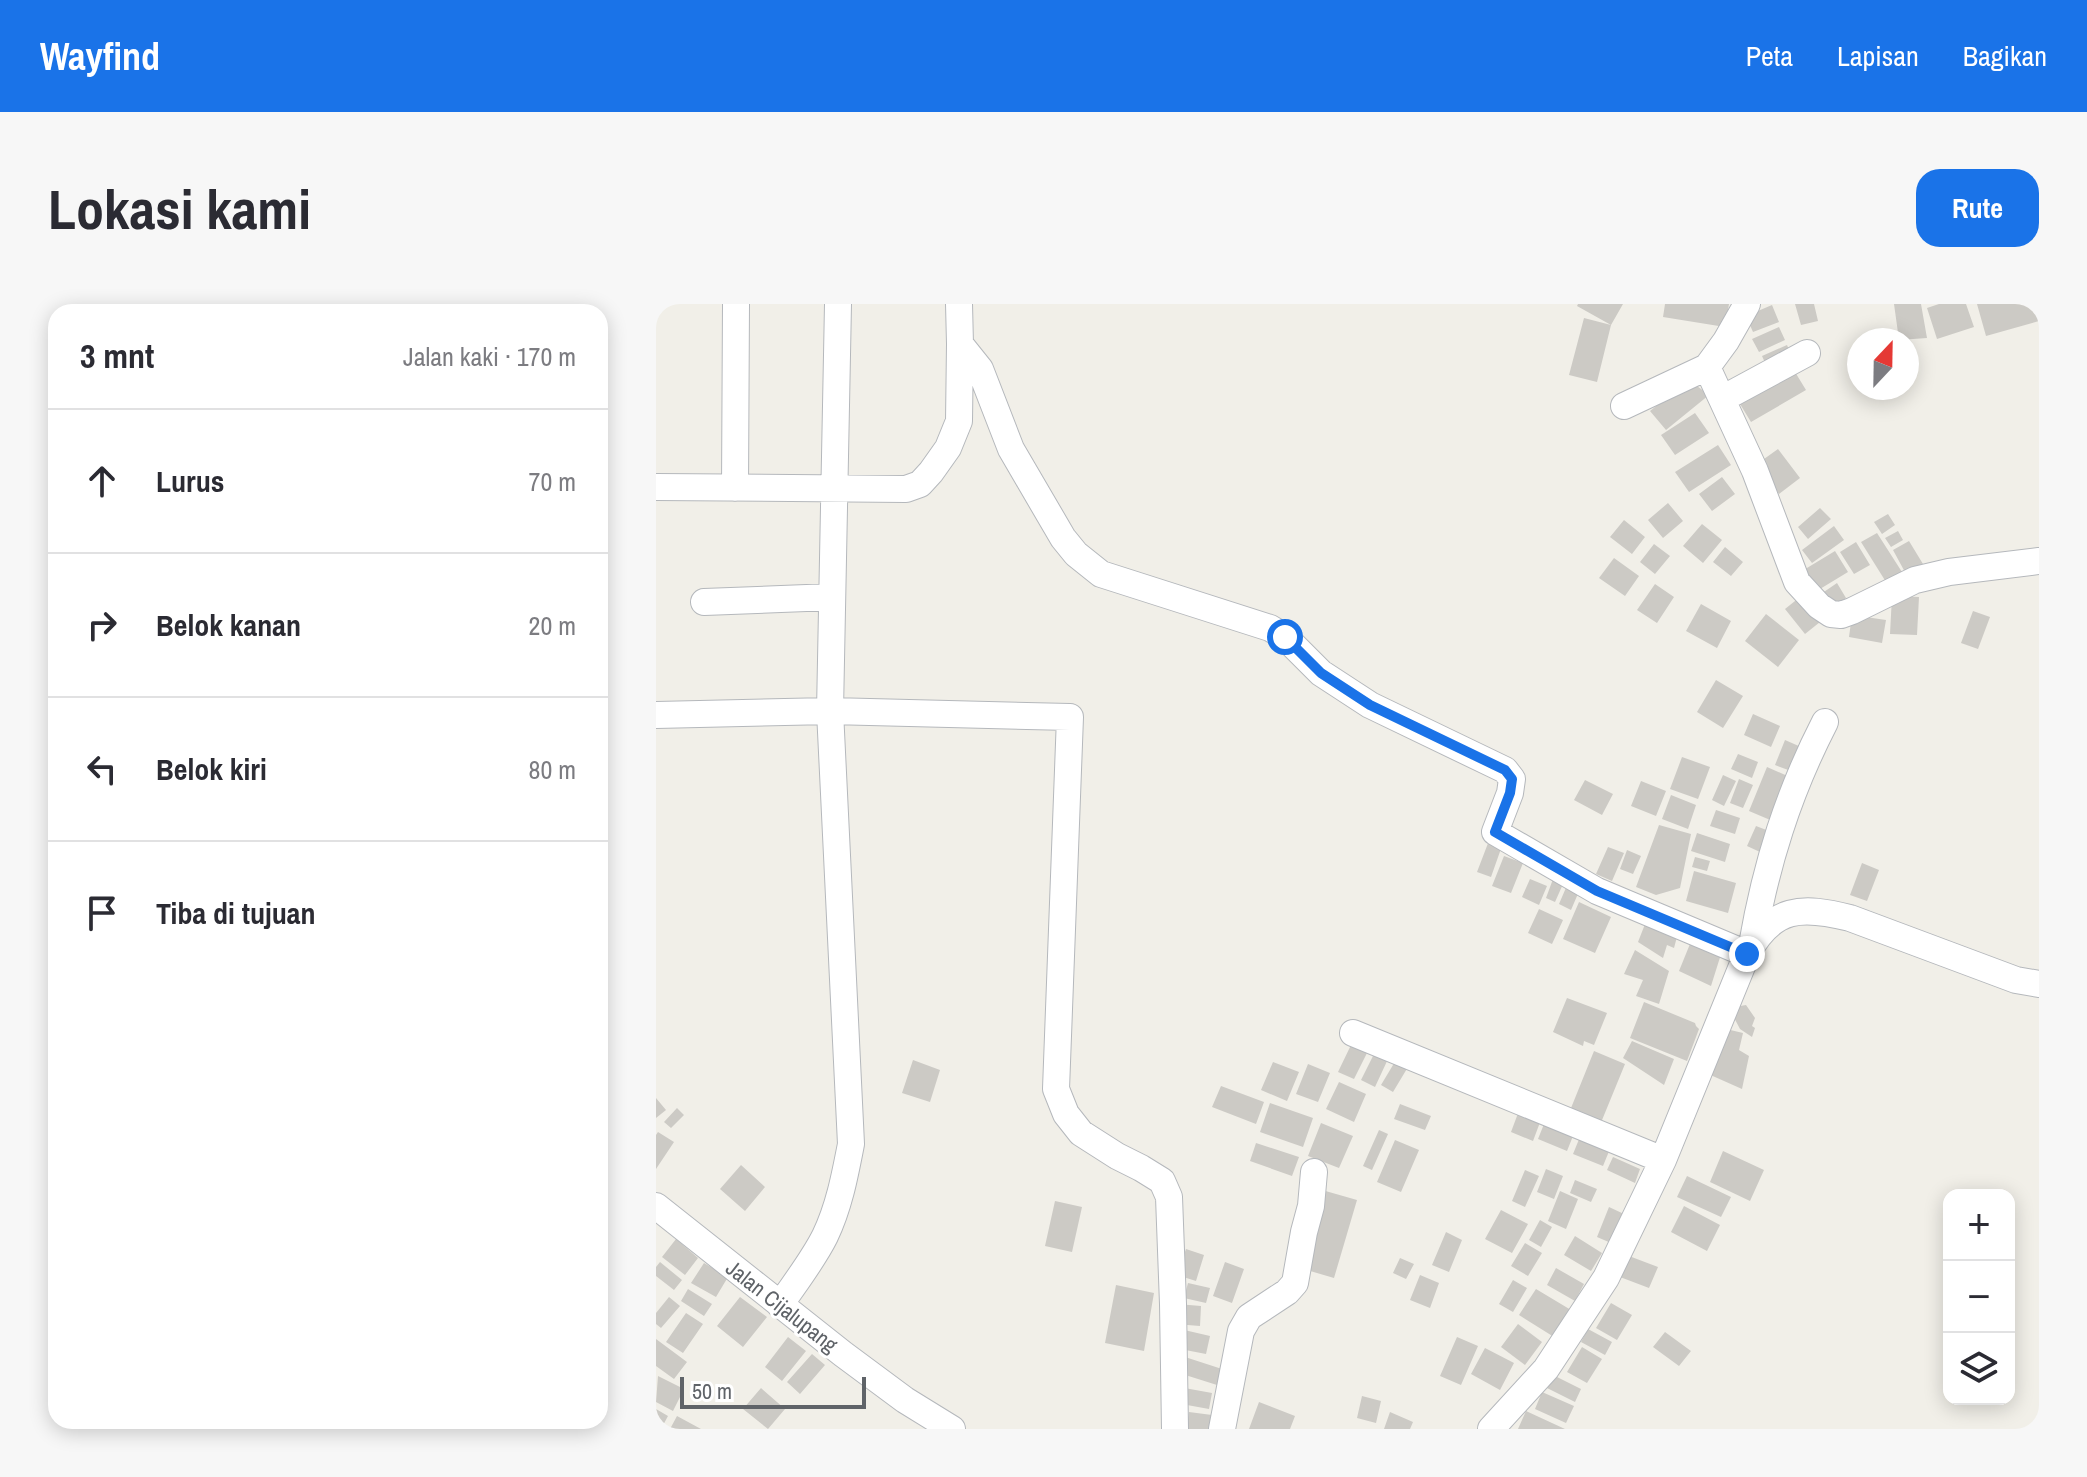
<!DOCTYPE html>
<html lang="id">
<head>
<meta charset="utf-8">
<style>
	:root { --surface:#fff; --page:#f7f7f7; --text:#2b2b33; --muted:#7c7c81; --line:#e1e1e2; --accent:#1a73e8 }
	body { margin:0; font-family:"Archivo Narrow",sans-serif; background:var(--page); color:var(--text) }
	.controls { position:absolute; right:24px; bottom:24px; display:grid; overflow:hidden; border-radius:16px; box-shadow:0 4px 20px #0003 }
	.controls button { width:72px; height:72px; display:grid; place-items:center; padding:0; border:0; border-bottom:2px solid var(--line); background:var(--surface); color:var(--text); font:40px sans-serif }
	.compass { position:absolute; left:1191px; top:24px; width:72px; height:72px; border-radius:50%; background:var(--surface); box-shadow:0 4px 20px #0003; rotate:22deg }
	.scale { position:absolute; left:24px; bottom:20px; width:186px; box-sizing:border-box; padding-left:8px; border:4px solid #5f6368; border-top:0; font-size:22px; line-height:28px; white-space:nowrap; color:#5f6368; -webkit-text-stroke:6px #fff; paint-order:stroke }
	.stop { position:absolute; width:24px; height:24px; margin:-18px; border:6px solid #1a73e8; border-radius:50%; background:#fff }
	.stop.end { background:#1a73e8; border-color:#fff; box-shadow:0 2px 8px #0008 }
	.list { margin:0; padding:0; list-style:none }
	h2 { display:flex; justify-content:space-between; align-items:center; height:104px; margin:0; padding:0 32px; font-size:34px }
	h2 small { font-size:26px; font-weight:400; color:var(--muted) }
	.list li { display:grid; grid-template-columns:52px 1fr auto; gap:24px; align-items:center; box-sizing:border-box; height:144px; padding:0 32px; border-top:2px solid var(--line) }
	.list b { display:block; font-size:30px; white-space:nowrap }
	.list em { font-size:26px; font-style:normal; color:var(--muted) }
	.icon { flex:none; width:44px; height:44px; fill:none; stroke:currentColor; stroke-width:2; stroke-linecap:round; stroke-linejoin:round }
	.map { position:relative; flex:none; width:1383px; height:1125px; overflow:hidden; border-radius:24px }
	header { display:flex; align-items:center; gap:48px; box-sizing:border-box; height:112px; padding:0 40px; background:var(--accent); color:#fff }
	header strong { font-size:38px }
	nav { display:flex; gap:44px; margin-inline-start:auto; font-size:28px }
	.intro { display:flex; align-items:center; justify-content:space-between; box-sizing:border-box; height:192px; padding:0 48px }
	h1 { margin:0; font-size:56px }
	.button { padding:20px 36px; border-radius:24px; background:var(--accent); color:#fff; font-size:28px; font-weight:700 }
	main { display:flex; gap:48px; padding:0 48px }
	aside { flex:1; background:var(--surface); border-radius:24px; box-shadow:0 4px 20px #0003 }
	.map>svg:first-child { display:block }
	.building { fill:#cccac5 }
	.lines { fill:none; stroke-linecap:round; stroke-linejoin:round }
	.minor-casing { stroke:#b5b8bc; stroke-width:28 }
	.minor { stroke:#fff; stroke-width:26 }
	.route { stroke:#1a73e8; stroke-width:10 }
	.labels { text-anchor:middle; stroke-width:6; stroke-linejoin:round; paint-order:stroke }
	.street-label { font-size:22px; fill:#5f6368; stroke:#fff }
</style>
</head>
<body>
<header>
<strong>Wayfind</strong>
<nav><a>Peta</a><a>Lapisan</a><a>Bagikan</a></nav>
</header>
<div class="intro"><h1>Lokasi kami</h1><a class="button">Rute</a></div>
<main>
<aside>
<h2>3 mnt<small>Jalan kaki · 170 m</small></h2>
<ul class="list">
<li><svg class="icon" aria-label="ahead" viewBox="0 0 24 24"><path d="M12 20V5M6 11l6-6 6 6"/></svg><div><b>Lurus</b></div><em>70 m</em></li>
<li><svg class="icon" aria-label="right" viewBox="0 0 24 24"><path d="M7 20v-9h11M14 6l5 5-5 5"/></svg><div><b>Belok kanan</b></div><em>20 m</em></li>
<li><svg class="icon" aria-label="left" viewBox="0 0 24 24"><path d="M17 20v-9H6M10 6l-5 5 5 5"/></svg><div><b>Belok kiri</b></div><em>80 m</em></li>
<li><svg class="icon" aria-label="arrive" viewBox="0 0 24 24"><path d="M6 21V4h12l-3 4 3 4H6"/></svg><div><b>Tiba di tujuan</b></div></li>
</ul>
</aside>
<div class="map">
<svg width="1383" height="1125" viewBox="0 0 1383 1125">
	<rect width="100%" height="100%" fill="#f1efe8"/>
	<path class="building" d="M 922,0 L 967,0 L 955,21 L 921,2 Z
		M 1009,0 L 1073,0 L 1069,23 L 1007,13 Z
		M 1139,0 L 1158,0 L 1162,17 L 1145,21 Z
		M 1238,0 L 1265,0 L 1271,34 L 1243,36 Z
		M 1283,0 L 1310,0 L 1318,23 L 1281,35 L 1271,4 Z
		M 1321,0 L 1383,0 L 1383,17 L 1330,32 Z
		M 1116,1 L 1123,18 L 1097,28 L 1090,12 Z
		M 928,14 L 955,21 L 941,78 L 913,71 Z
		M 1123,23 L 1129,36 L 1103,48 L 1096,35 Z
		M 1131,41 L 1136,53 L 1111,63 L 1106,52 Z
		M 1139,68 L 1150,86 L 1095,118 L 1084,100 Z
		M 1033,76 L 1053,91 L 1010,126 L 994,107 Z
		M 1039,109 L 1053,129 L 1019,151 L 1005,131 Z
		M 1062,141 L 1075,161 L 1033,188 L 1019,168 Z
		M 1122,145 L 1144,174 L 1123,190 L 1101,160 Z
		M 1066,173 L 1079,190 L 1056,207 L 1043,190 Z
		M 1012,199 L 1027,217 L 1007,234 L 992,216 Z
		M 1164,204 L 1175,215 L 1152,235 L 1142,223 Z
		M 1232,210 L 1239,221 L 1226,230 L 1218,218 Z
		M 968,216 L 989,233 L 976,250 L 954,233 Z
		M 1046,220 L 1066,236 L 1047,259 L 1027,242 Z
		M 1178,222 L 1188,236 L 1156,259 L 1146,246 Z
		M 1242,227 L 1247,236 L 1235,243 L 1229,234 Z
		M 1221,229 L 1246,268 L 1230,278 L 1205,238 Z
		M 1253,237 L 1267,260 L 1250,270 L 1237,246 Z
		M 1200,238 L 1214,261 L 1198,270 L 1184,248 Z
		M 998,240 L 1014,252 L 999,270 L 984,258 Z
		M 1069,243 L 1087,258 L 1075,272 L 1057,258 Z
		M 1179,247 L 1192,268 L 1159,288 L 1146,267 Z
		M 958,254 L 983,272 L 969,292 L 943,274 Z
		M 1181,279 L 1190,294 L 1172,306 L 1162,292 Z
		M 999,280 L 1018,293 L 1001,319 L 981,306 Z
		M 1149,289 L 1169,314 L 1149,330 L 1129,305 Z
		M 1236,292 L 1263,293 L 1261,331 L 1234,330 Z
		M 1045,300 L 1075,317 L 1061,344 L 1030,327 Z
		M 1317,307 L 1334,313 L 1322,345 L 1305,339 Z
		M 1110,310 L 1143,336 L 1122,363 L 1089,337 Z
		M 1196,311 L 1230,316 L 1226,339 L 1193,333 Z
		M 1060,376 L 1087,392 L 1067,424 L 1041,408 Z
		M 1097,410 L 1124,422 L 1115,443 L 1088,431 Z
		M 1129,436 L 1145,443 L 1135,467 L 1119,461 Z
		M 1082,450 L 1102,458 L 1096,474 L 1075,465 Z
		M 1026,453 L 1054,463 L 1042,495 L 1014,485 Z
		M 1111,463 L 1136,474 L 1119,518 L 1093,507 Z
		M 1067,471 L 1080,477 L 1068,502 L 1056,496 Z
		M 1083,475 L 1097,481 L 1087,504 L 1074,499 Z
		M 929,476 L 957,490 L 946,511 L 918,496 Z
		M 985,477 L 1010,487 L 1000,512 L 975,502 Z
		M 1015,491 L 1040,501 L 1032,525 L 1006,515 Z
		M 1060,506 L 1084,514 L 1079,530 L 1054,522 Z
		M 1003,521 L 1035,530 L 1024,584 L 1000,591 L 980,583 Z
		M 1100,522 L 1113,527 L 1104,548 L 1091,542 Z
		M 1041,529 L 1074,540 L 1069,558 L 1035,547 Z
		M 834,534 L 847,539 L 835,573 L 821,568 Z
		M 952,543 L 968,549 L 956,577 L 940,570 Z
		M 971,546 L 985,552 L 977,570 L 964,565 Z
		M 848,552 L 867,559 L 855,589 L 836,582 Z
		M 1039,553 L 1054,557 L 1051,567 L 1036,563 Z
		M 1206,559 L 1223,566 L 1211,597 L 1194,591 Z
		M 1038,567 L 1080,579 L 1072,609 L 1030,597 Z
		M 874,575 L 891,582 L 883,601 L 866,593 Z
		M 897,575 L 907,580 L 899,598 L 890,594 Z
		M 912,579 L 924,585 L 915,606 L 903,600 Z
		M 923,598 L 955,613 L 939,649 L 907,635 Z
		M 883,605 L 907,616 L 896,640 L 872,629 Z
		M 991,615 L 1022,629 L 1018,644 L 1011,641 L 1007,654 L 982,638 Z
		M 1036,635 L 1066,647 L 1055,682 L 1023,667 Z
		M 979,646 L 1013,667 L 1003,700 L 980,692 L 987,676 L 968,670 Z
		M 911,694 L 951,709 L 938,741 L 928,737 L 927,742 L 897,728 Z
		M 988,698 L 1039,719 L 1040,722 L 1043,725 L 1031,757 L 974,734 Z
		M 1090,701 L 1099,714 L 1096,722 L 1099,724 L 1096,733 L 1084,725 L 1073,704 Z
		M 1066,724 L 1087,729 L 1083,746 L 1093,752 L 1086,785 L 1050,769 Z
		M 976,737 L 1018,755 L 1008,781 L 967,754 Z
		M 695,741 L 711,749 L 698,775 L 682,768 Z
		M 938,747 L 969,760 L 944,821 L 913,809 Z
		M 719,748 L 732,755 L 719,783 L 705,776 Z
		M 257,756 L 284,766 L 274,798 L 246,789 Z
		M 740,756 L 752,763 L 737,788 L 725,781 Z
		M 617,758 L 643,768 L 631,797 L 605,786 Z
		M 652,760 L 674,769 L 662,798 L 640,790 Z
		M 683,778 L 710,790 L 698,818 L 670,805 Z
		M 565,782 L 608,798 L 600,820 L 556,803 Z
		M 0,794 L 10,806 L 0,814 Z
		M 614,799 L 657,814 L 647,843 L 604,828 Z
		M 744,800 L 775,812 L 769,826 L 738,815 Z
		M 21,804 L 28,811 L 15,824 L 8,818 Z
		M 864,804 L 886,813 L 877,837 L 855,828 Z
		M 890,815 L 919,827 L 911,847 L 882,835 Z
		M 665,819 L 697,832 L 683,864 L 652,852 Z
		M 723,826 L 732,830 L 716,866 L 707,862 Z
		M 2,828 L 18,838 L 0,865 L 0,831 Z
		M 926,828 L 956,840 L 947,862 L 917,850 Z
		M 739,836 L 763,846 L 745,888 L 721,878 Z
		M 600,839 L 643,853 L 636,872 L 594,857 Z
		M 1067,847 L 1108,866 L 1094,897 L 1054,878 Z
		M 957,853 L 984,865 L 979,879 L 951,866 Z
		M 85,861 L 109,883 L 89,907 L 64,885 Z
		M 890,865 L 907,872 L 898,895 L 881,888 Z
		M 869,866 L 883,872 L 869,903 L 856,897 Z
		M 1031,872 L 1075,893 L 1065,913 L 1021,893 Z
		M 919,876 L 941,885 L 935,898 L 914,889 Z
		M 666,886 L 701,896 L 678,974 L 644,964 Z
		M 904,887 L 922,895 L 910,925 L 892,917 Z
		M 399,897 L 426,903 L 416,948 L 389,942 Z
		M 1028,902 L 1064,921 L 1051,947 L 1015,928 Z
		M 953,903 L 968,910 L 955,939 L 941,933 Z
		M 845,906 L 872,920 L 856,949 L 829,935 Z
		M 884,916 L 896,923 L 885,943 L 873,936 Z
		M 790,928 L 806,936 L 793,968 L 776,961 Z
		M 919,932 L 946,949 L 935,967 L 908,951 Z
		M 20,935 L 42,954 L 29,971 L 6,953 Z
		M 869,939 L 886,949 L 872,972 L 855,962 Z
		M 530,945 L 548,951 L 540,977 L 521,971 Z
		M 973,952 L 1002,963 L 993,984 L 964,973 Z
		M 744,954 L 758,960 L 750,975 L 737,969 Z
		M 4,958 L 26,976 L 18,986 L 0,972 L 0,963 Z
		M 569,958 L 588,965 L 576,999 L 557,992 Z
		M 48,959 L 72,973 L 60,993 L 35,979 Z
		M 900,964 L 928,980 L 919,997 L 891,981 Z
		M 764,971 L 783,979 L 774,1004 L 754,996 Z
		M 857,976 L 871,984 L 857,1008 L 843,1000 Z
		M 532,979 L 554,984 L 550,999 L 528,994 Z
		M 460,981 L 498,989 L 488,1047 L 449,1039 Z
		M 32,985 L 56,1000 L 48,1012 L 25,997 Z
		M 880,985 L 915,1006 L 898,1033 L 863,1011 Z
		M 13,993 L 24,1002 L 5,1024 L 0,1020 L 0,1009 Z
		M 84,993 L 111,1013 L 87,1043 L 61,1022 Z
		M 955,999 L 976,1011 L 961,1036 L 940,1024 Z
		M 521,1000 L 545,1002 L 544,1022 L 519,1020 Z
		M 30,1009 L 47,1020 L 27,1049 L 10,1038 Z
		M 862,1020 L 886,1038 L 869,1061 L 845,1043 Z
		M 524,1025 L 554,1032 L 550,1050 L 519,1044 Z
		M 932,1025 L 956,1038 L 949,1051 L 925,1038 Z
		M 1009,1028 L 1035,1047 L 1023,1062 L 997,1043 Z
		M 132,1033 L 150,1047 L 126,1077 L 109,1063 Z
		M 801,1033 L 822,1042 L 805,1081 L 784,1072 Z
		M 0,1035 L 31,1058 L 18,1075 L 0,1062 Z
		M 926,1043 L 946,1055 L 931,1079 L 911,1068 Z
		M 829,1044 L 858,1059 L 844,1086 L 815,1070 Z
		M 156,1050 L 169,1061 L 144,1090 L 131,1078 Z
		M 529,1053 L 566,1065 L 561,1081 L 523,1069 Z
		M 897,1071 L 925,1085 L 919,1098 L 891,1084 Z
		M 2,1072 L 28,1085 L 17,1107 L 0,1098 Z
		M 523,1083 L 556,1089 L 553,1105 L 520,1099 Z
		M 105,1084 L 129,1105 L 112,1125 L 87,1105 Z
		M 886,1088 L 918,1102 L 910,1119 L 879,1105 Z
		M 706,1092 L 725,1097 L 720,1119 L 701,1114 Z
		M 603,1098 L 639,1112 L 634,1125 L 593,1125 Z
		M 0,1105 L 12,1112 L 5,1125 L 0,1125 Z
		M 870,1107 L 909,1125 L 862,1125 Z
		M 533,1108 L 556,1111 L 554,1125 L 531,1125 Z
		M 734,1108 L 757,1118 L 754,1125 L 728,1125 Z
		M 21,1112 L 45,1125 L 14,1125 Z"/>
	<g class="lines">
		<defs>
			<path id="minor" d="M 303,0 L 304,40 L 324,65 L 355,145 L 407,234 L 420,250 L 445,270 L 614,324 L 629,333 L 665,369 L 714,401 L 849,466 L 856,475 L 854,489 L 839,528 L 941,587 L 1091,650
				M 1051,63 L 1099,167 L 1141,278 L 1163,302 L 1175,310 L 1185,311 L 1196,307 L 1259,276 L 1293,268 L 1383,257
				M 1066,95 L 1151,49
				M 968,102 L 1051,63 L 1070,37 L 1091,0
				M 0,183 L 250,185 L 264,180 L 275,168 L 292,144 L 303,117 L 304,40
				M 79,184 L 80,0
				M 48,298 L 176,293
				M 0,411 L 174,407 L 414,413 L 400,785 L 410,810 L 425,829 L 461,852 L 485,864 L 506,877 L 513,893 L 517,1000 L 519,1125
				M 1096,641 C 1110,560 1132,490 1169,418
				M 697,729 L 1007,856
				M 0,902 L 187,1050 L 249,1096 L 296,1125
				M 124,1001 C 139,979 157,956 169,932 C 183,903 189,871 195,840 L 174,407 L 182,0
				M 566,1125 L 585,1027 L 593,1013 L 631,988 L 639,979 L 648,928 L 655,902 L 658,868
				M 835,1125 L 890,1065 L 950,974 L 1007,856 L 1091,650 C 1117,602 1146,602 1194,614 L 1360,676 L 1383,680"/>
		</defs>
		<use href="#minor" class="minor-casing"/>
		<use href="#minor" class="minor"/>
	</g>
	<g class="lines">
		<path class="route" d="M 629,333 L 665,369 L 714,401 L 849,466 L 856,475 L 854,489 L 839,528 L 941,587 L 1091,650"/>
	</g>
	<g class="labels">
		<g class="street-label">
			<text transform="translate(126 1002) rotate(38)" y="8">Jalan Cijalupang</text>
		</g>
	</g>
</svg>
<div class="controls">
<button>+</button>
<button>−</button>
<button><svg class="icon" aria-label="layers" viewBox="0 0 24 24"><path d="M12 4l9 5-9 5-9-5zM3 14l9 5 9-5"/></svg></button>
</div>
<svg class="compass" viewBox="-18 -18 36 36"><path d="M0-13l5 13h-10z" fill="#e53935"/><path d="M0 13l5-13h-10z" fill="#7c7c81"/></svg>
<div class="scale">50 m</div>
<div class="stop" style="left:629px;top:333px"></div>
<div class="stop end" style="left:1091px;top:650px"></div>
</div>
</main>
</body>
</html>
